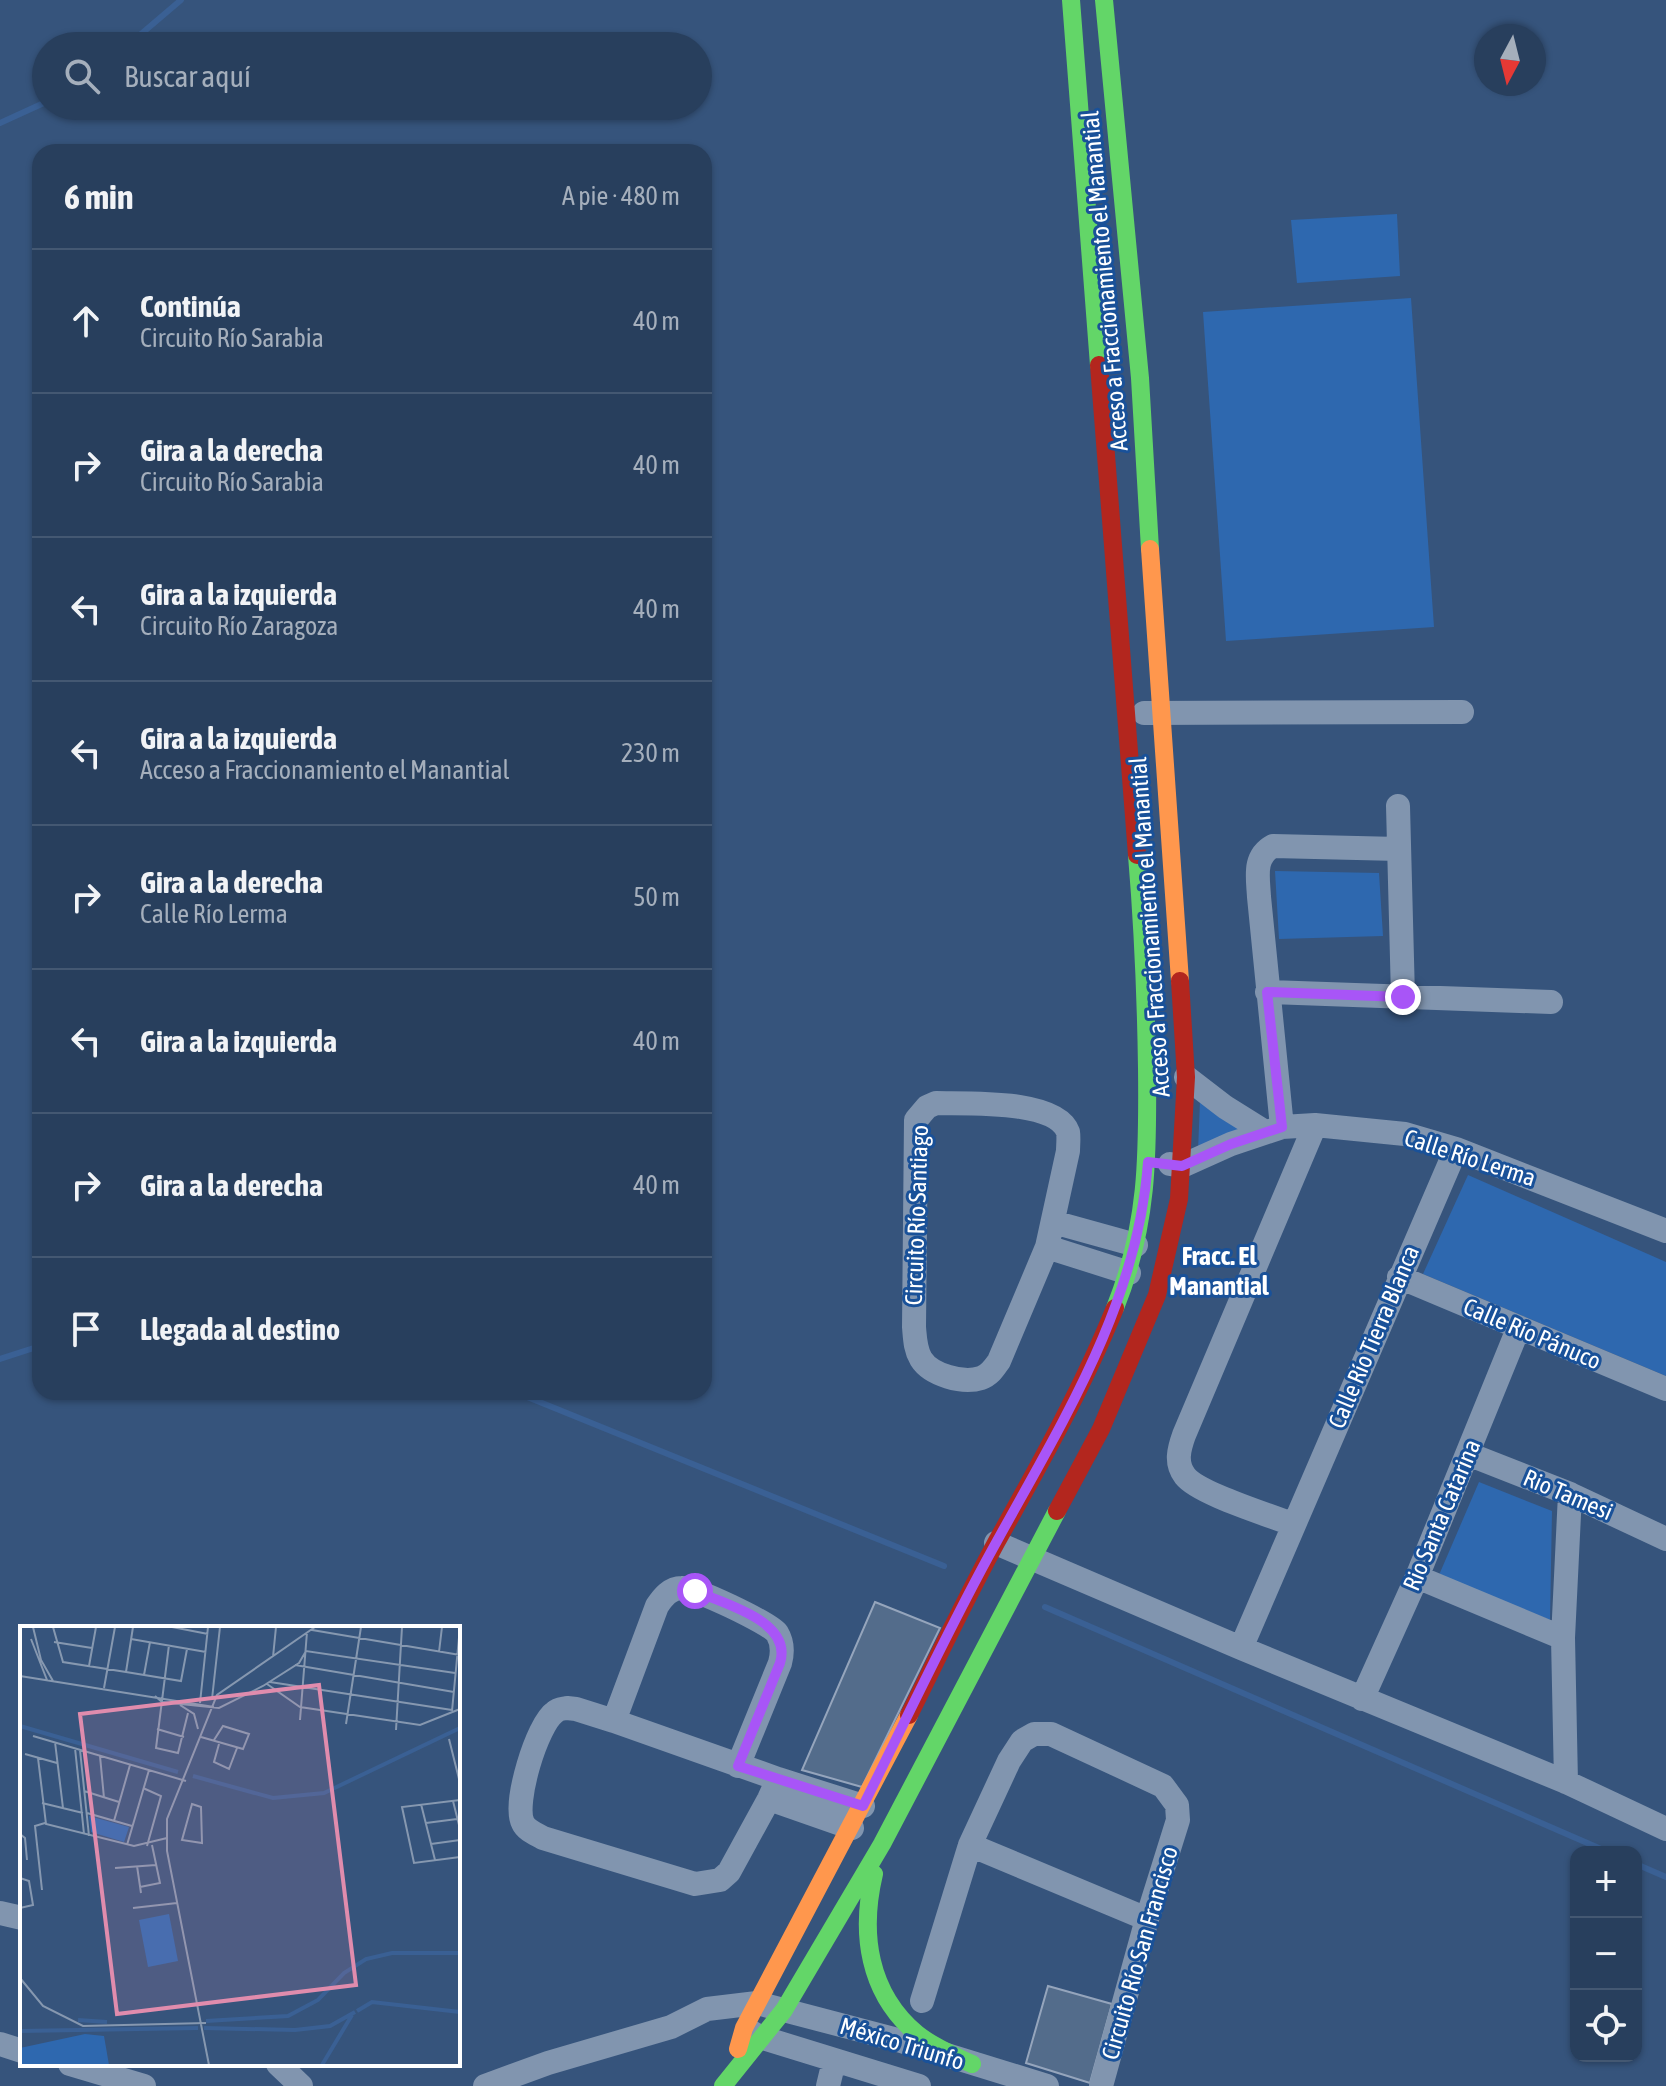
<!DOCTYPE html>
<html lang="es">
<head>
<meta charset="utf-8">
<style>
	:root { --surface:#283f5d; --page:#344a66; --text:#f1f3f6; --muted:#a5afbc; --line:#445872 }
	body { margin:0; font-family:"Asap Condensed",sans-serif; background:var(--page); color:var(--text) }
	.controls { position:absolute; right:24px; bottom:24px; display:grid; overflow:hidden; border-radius:16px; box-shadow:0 2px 6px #0004 }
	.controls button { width:72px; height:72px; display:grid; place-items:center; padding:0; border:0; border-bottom:2px solid var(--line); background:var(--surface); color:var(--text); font:40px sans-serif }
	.compass { position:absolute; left:1474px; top:24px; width:72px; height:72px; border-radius:50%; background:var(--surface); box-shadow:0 2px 6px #0004; rotate:187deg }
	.stop { position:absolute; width:24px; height:24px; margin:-18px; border:6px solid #a855f7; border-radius:50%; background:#fff }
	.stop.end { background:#a855f7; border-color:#fff; box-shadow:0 2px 8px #0008 }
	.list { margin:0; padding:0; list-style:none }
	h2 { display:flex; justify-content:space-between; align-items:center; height:104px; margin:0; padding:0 32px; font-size:34px }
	h2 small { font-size:26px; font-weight:400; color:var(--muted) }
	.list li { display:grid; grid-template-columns:52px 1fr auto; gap:24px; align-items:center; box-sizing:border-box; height:144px; padding:0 32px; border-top:2px solid var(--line) }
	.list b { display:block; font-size:30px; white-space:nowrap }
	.list p { margin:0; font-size:26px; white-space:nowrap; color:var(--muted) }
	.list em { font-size:26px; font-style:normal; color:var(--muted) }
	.icon { flex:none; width:44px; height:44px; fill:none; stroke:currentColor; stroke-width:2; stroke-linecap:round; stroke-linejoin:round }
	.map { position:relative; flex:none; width:1666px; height:2086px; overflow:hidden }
	.search { position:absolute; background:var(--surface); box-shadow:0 2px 6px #0004; left:32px; top:32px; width:680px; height:88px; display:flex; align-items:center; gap:20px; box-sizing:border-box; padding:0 28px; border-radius:44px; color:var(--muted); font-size:30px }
	.panel { position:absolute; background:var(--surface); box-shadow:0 2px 6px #0004; left:32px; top:144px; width:680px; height:1256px; border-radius:24px }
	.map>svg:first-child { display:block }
	.green { fill:#2e68af }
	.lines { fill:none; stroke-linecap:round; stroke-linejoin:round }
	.stream { stroke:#3a6094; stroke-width:6 }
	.building { fill:#536c8b; stroke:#95a5bc; stroke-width:2 }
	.street { stroke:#8195af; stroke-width:24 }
	.fast { stroke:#63d668; stroke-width:18 }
	.slow { stroke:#ff974d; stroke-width:18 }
	.jam { stroke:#b3261e; stroke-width:18 }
	.route { stroke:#a855f7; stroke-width:10 }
	.labels { text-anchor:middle; stroke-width:6; stroke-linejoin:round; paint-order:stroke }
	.street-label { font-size:24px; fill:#fff; stroke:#195199 }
	.neighbourhood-label { font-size:26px; font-weight:bold; fill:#fff; stroke:#195199 }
	.inset-river { fill:none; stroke:#3a6094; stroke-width:4 }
	.inset-road { fill:none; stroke:#8698b0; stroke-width:2 }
	.view { fill:#e08cad; fill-opacity:0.15; stroke:#e08cad; stroke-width:4 }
	.inset-edge { fill:none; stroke:#fff; stroke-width:4 }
</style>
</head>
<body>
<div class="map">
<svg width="1666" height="2086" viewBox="0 0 1666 2086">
	<rect width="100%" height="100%" fill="#36547c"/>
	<path class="green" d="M 1397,214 L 1400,276 L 1297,283 L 1291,220 Z
		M 1411,298 L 1434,627 L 1226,641 L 1203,312 Z
		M 1275,871 L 1379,873 L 1383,936 L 1279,939 Z
		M 1200,1101 L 1244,1131 L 1198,1151 Z
		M 1468,1175 L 1666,1262 L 1666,1376 L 1423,1274 Z
		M 1479,1482 L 1552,1511 L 1550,1620 L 1439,1575 Z"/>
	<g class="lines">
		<path class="stream" d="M 127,46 L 181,0
			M 0,123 L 46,102
			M 0,1359 L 40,1346
			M 515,1392 L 944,1566
			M 1045,1607 L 1608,1852
			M 1636,1864 L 1666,1877"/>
	</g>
	<path class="building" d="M 875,1602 L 940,1628 L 862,1787 L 802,1770 Z
		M 1048,1986 L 1112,2004 L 1090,2083 L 1026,2063 Z"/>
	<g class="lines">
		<path class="street" d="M 1144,713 L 1462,712
			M 1398,806 L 1403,997
			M 1267,992 L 1551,1002
			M 1186,1077 L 1225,1107 L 1265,1132
			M 936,1103 C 966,1104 1056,1099 1068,1132 C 1069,1138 1068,1146 1068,1151 L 1047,1247 L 999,1361 C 994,1368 990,1375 981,1378 C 963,1384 931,1375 921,1359 C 915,1349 915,1338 914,1327 L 916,1120 L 927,1107 Z
			M 1282,1127 L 1259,897 C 1258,877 1253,857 1273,846 L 1399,849
			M 1170,1164 L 1182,1166 L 1231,1144 L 1282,1127 L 1315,1125 L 1405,1134 L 1456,1149 L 1666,1231
			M 1053,1222 L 1136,1245
			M 1047,1247 L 1129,1273
			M 1399,1277 L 1666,1389
			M 1468,1454 L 1570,1494 L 1666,1539
			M 1294,1525 C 1270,1515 1199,1494 1185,1476 C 1175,1463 1179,1449 1184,1435 L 1315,1125
			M 996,1543 L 1241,1648 L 1566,1782 L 1666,1829
			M 1417,1577 L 1563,1638
			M 1241,1648 L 1456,1149
			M 1362,1699 L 1417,1577 L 1518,1329
			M 567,1708 L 576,1709 L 614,1721 L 778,1779 L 769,1799 L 729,1872 L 720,1880 L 695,1884 L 543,1838 C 536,1834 526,1830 523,1823 C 513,1804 537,1724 555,1712 C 558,1709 562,1709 567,1708 Z
			M 614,1721 L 657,1606 C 663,1597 670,1588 682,1588 C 694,1587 769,1623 777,1633 C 783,1643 783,1652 780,1663 L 738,1766
			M 778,1779 L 863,1806
			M 1566,1782 L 1563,1638 L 1570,1494
			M 769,1799 L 852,1828
			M 970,1845 L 1147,1919
			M 0,1913 L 22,1918
			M 922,2001 L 970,1845 L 1009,1761 L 1022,1741 L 1034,1734 L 1051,1734 L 1163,1786 L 1177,1805 L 1178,1820 L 1147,1919 L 1101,2086
			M 748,2030 L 760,2037 L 919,2086
			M 0,2044 L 22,2051
			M 70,2064 L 144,2086
			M 278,2064 L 301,2086
			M 485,2086 L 548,2063 L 671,2027 L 707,2009 L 757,2003 L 898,2040 L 1047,2086
			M 828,2086 L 834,2061"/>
		<path class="fast" d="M 1071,0 L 1099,365
			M 1104,0 L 1140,378 L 1150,549
			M 1115,1308 C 1148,1226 1148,1155 1147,1068 C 1146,997 1143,927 1137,855
			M 874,1874 C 860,1933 868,1993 917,2034 C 933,2047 953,2055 972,2064
			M 723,2086 L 784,2010 L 882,1844 L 1057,1511"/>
		<path class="slow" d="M 1150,549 L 1180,981
			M 738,2049 L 744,2028 L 909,1715"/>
		<path class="jam" d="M 1099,365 L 1137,855
			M 1057,1511 L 1101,1429 L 1157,1295 L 1179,1199 L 1186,1077 L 1180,981
			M 909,1715 C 938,1657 966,1598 997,1541 C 1040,1464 1082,1389 1115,1308"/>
	</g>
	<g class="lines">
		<path class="route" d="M 695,1591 C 724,1604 793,1621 780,1663 L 738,1766 L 863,1806 C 907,1718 949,1627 997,1541 C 1063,1421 1138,1302 1148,1162 L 1182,1166 L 1231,1144 L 1282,1127 L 1267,992 L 1403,997"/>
	</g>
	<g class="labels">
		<g class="street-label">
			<text transform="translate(1105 281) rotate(-95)" y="8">Acceso a Fraccionamiento el Manantial</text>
			<text transform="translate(1150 927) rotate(-94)" y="8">Acceso a Fraccionamiento el Manantial</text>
			<text transform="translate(1470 1158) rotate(18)" y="8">Calle Río Lerma</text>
			<text transform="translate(917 1215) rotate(-88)" y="8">Circuito Río Santiago</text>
			<text transform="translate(1532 1334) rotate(23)" y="8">Calle Río Pánuco</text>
			<text transform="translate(1374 1337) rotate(-67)" y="8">Calle Río Tierra Blanca</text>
			<text transform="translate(1568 1495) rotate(23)" y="8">Rio Tamesi</text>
			<text transform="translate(1442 1515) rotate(-67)" y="8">Rio Santa Catarina</text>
			<text transform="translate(1140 1953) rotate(-74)" y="8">Circuito Río San Francisco</text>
			<text transform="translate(902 2044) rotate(17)" y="8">México Triunfo</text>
		</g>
		<g class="neighbourhood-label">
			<text x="1219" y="1265">Fracc. El<tspan x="1219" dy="30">Manantial</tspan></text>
		</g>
	</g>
	<g transform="translate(20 1626)">
		<rect width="440" height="440" fill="#36547c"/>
		<path d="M 69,190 L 109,201 L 104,216 L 71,206 ZM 149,288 L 158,335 L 128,341 L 119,294 ZM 65,408 L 84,410 L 89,439 L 0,439 L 0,422 Z" fill="#2e68af"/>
		<path class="inset-river" d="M 0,100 L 158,146M 173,150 L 253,172 L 304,167 L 440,102M 337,385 L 352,376 L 440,386M 58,394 L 87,396M 186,395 L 268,390 L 298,374 L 324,347 L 346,333 L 372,327 L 440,327M 184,402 L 275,404 L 310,400 L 335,386M 0,405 L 178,402M 302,439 L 332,389"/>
		<path class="inset-road" d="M 13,1 L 21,34 L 33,55M 33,1 L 43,36 L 106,46 L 161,55 L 167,23M 152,1 L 188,8M 292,4 L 440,29M 11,13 L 27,54M 111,13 L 186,26M 34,16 L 72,22M 149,19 L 136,122 L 158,127 L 168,87M 419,26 L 422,1M 253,31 L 256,1M 275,39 L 434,66M 69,40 L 76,1M 106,46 L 113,1M 124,49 L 130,16M 0,50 L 194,81M 250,56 L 432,84M 247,58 L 280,81 L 400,99 L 440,83M 84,62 L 95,1M 135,70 L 142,76 L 199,82 L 243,60 L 279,37 L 286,25 L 435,47M 192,73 L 200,1M 180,77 L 188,1M 160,79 L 174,88 L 178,103M 432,85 L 440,1M 280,94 L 287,6M 326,98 L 341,1M 137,103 L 164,111M 376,104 L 382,1M 13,110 L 166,155M 181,111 L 223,123 L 229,108 L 203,100 L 194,114M 429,113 L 440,157M 35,116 L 43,182M 199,118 L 194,136 L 209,143 L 217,122M 55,122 L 64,208M 60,124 L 69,210M 5,128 L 37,137M 80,130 L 84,172M 18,132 L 26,198 L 114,220 L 147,212M 123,162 L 141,170 L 127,220M 64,165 L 99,176M 440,174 L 382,181 L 394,237 L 440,231M 433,175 L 440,203M 22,177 L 63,187M 172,178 L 181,181 L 182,217 L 162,214 ZM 401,178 L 415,234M 67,187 L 112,200M 94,195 L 110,139M 406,197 L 437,193M 0,208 L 5,212 L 7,234M 411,218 L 440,214M 107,219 L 129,144M 117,240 L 121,267M 95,242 L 136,239M 0,252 L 9,255 L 13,279 L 0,282M 120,261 L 140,257 L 132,219M 22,264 L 15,200 L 25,197M 113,282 L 157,277M 0,352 L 23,380 L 63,400 L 186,397M 189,439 L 147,225 L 147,193 L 197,69 L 295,1"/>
		<path class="view" d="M 299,59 L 336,359 L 97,388 L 60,88 Z"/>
		<rect width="440" height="440" class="inset-edge"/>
	</g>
</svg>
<div class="controls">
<button>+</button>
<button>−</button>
<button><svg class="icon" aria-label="locate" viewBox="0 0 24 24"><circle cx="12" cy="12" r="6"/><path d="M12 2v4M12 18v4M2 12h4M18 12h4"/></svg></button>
</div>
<svg class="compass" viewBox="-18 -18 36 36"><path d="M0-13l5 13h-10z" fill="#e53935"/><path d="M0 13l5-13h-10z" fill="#a5afbc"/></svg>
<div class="stop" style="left:695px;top:1591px"></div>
<div class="stop end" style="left:1403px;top:997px"></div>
<div class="search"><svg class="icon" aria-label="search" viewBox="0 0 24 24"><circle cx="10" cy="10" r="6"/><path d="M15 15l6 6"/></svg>Buscar aquí</div>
<section class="panel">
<h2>6 min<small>A pie · 480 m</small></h2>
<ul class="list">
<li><svg class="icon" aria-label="ahead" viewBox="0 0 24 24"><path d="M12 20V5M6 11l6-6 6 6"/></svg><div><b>Continúa</b><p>Circuito Río Sarabia</p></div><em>40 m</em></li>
<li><svg class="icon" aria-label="right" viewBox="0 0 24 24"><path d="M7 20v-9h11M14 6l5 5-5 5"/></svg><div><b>Gira a la derecha</b><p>Circuito Río Sarabia</p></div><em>40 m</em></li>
<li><svg class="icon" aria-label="left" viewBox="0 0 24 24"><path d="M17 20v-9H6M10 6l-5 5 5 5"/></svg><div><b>Gira a la izquierda</b><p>Circuito Río Zaragoza</p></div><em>40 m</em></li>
<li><svg class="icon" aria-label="left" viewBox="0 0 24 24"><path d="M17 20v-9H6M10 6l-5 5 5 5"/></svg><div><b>Gira a la izquierda</b><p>Acceso a Fraccionamiento el Manantial</p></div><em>230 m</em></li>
<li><svg class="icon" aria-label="right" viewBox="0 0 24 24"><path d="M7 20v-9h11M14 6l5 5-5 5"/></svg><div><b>Gira a la derecha</b><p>Calle Río Lerma</p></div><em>50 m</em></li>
<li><svg class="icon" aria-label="left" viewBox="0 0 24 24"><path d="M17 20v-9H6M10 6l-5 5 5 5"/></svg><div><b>Gira a la izquierda</b></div><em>40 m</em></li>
<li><svg class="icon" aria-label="right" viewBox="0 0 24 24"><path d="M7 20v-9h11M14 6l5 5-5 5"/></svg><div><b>Gira a la derecha</b></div><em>40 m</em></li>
<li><svg class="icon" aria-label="arrive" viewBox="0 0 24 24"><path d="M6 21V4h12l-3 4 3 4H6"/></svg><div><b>Llegada al destino</b></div></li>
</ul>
</section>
</div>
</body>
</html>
